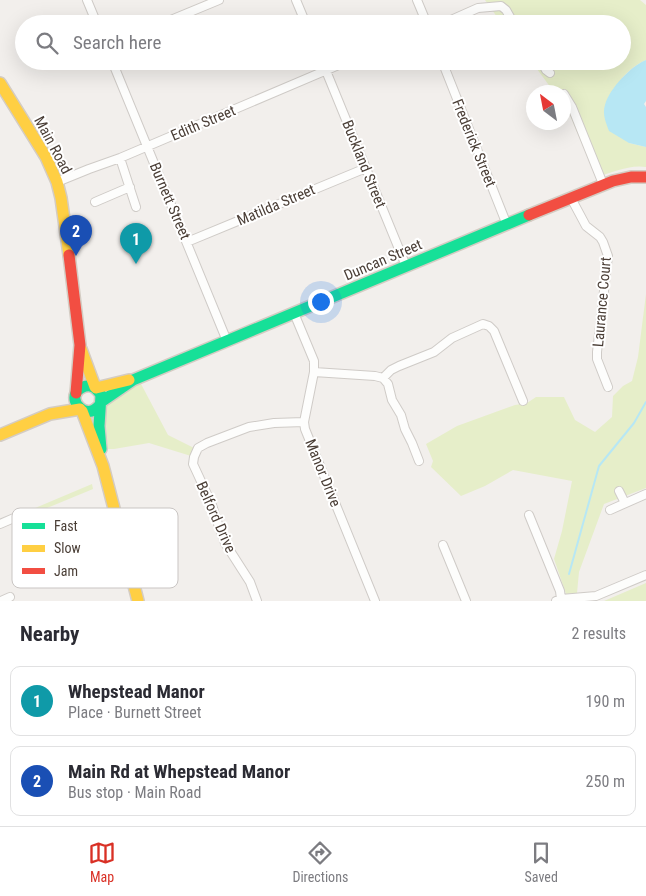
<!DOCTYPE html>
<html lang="en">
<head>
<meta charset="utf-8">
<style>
	:root { --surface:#fff; --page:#f2f2f3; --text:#2b2b33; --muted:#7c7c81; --line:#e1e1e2; --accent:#d93025 }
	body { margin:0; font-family:"Roboto Condensed",sans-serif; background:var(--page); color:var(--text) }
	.compass { position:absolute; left:526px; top:85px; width:45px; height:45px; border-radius:50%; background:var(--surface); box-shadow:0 5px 20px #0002; rotate:328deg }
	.you { position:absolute; left:320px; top:301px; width:18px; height:18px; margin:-12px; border:4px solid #fff; border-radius:50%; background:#1a73e8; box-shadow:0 0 0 8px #1a73e833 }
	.badge { display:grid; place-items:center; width:32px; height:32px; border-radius:50%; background:var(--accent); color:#fff; font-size:16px; font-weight:700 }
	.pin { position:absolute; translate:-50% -41px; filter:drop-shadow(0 1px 2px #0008) }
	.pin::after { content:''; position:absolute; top:26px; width:18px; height:15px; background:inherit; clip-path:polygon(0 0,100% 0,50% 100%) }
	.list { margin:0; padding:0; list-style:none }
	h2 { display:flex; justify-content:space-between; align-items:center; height:65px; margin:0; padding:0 20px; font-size:21px }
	h2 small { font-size:16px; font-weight:400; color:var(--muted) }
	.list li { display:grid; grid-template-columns:32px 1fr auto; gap:15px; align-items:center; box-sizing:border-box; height:70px; margin:0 10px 10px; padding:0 10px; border:1px solid var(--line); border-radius:10px }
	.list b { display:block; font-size:19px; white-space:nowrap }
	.list p { margin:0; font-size:16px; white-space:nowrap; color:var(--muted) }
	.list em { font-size:16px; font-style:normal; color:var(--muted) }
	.icon { flex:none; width:28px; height:28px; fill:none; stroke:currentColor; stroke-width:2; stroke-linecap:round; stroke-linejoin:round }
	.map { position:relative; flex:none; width:646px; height:601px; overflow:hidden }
	.search { position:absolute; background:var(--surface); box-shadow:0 5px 20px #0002; left:15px; right:15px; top:15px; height:55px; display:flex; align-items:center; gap:12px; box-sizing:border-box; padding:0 18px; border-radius:28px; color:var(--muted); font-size:19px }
	.sheet { height:225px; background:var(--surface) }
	nav { display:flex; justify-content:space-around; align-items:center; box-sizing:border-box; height:70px; border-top:1px solid var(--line); background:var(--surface); font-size:14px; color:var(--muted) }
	nav a { display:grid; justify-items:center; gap:2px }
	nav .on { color:var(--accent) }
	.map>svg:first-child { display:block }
	.green { fill:#e6eec9 }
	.water { fill:#b7e7f4 }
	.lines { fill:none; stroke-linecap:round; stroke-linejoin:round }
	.stream { stroke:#b7e7f4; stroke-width:2 }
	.street-casing { stroke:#cfcbc7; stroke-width:10 }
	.fast-casing { stroke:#d4ccc3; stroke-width:14 }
	.slow-casing { stroke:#d4ccc3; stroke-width:14 }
	.jam-casing { stroke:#d4ccc3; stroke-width:14 }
	.street { stroke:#fdfdfc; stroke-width:8 }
	.fast { stroke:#16e098; stroke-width:11 }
	.slow { stroke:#ffcf43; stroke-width:11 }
	.jam { stroke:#f24e42; stroke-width:11 }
	.labels { text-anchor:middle; stroke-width:4; stroke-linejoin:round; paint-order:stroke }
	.street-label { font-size:15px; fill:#4a3e36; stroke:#fff }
	.key { fill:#fff; stroke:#c9c5c3; stroke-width:1 }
	.key-label { font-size:14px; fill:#4a3e36 }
</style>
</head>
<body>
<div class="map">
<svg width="646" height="601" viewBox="0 0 646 601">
	<rect width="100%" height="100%" fill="#f2efec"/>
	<path class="green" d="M 485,0 L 640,0 L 646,5 L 646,60 C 630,67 622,78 612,91 L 629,143 L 646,147 L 646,167 C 630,164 611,173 596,177 L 569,113 L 564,105 L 564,92 L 554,92 L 531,61 L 622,61 L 622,24 L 502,24 Z
		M 646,294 L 646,488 L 604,504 L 579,572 L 577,593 L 566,594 L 554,559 L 562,531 L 572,481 L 513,470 L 485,486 L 461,496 L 431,467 L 433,461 L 426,444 L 457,426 L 515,405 L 527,403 L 536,397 L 564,397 L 575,420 L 595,432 L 612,417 L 613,396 L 623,386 L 632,381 L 638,357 Z
		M 140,382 L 168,435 L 194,448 L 191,456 L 149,443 L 114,449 L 108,449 L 105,411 L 106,405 Z
		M 92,484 L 93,489 L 23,518 L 21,514 Z
		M 646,583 L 646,601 L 604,601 Z"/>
	<path class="water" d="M 646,60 L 646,101 L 644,104 L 646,107 L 646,147 L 629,143 L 609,131 C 606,123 602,114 605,105 C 609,89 631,66 646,60 Z"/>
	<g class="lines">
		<path class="stream" d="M 569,574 L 599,466 L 634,423 L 646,402"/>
		<defs>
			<path id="street" d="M 87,0 L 97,24
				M 296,0 L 306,24
				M 417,0 L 427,24
				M 161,24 L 219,0
				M 442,24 L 478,8 L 501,6 L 506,10 L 514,24
				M 112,61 L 227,341
				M 322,61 L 406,266
				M 442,61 L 507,225
				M 541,61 L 546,70 L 550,73
				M 564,94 L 572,107 L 603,184
				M 120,158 L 136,207
				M 57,182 L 89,169 L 120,158 L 348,61
				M 571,198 L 586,226 L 600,237 L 603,242 L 608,256 L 597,352 L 597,359 L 608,387
				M 95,202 L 130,187
				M 187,242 L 366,168
				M 294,313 L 314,361 L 314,372 L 304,422 L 305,429 L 375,601
				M 314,372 L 375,376 L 383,378 L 391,370 L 399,366 L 434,352 L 452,338 L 483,324 L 489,326 L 494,331 L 523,401
				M 383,378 L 388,384 L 392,400 L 401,415 L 405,429 L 412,443 L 419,461
				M 619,491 L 625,503
				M 610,510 L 646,494
				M 529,515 L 560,591 L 561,599
				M 0,524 L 14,518
				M 443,545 L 466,601
				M 65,581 C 80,575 94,570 109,564
				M 1,601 L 10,597
				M 257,601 L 250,582 L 225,543 L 217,521 L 212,505 L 193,464 L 194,457 L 198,448 L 207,443 L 249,427 L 274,423 L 304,422
				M 556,601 L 561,599 L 596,596 L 646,575"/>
			<path id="fast" d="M 101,402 L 133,380 L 529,215
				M 100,405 C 98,407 96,409 94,410 C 84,416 71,403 76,393 C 77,390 79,389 81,388 C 90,383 96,387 101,395 L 99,426 L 101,449"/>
			<path id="slow" d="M 0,83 L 46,157 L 57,182 L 61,198 L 69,255
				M 81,349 L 95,387
				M 96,388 L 129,380
				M 82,411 L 103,466 L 138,601
				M 0,435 L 50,414 L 80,409"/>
			<path id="jam" d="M 529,215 L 613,181 L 631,177 L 646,177
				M 69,255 L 80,345 L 76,393"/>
		</defs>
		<use href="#street" class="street-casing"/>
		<use href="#fast" class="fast-casing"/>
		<use href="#slow" class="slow-casing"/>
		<use href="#jam" class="jam-casing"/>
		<use href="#street" class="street"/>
		<use href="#fast" class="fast"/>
		<use href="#slow" class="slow"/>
		<use href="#jam" class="jam"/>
	</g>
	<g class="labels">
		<g class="street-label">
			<text transform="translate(203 123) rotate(-23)" y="5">Edith Street</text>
			<text transform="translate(474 143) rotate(68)" y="5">Frederick Street</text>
			<text transform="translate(53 145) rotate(62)" y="5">Main Road</text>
			<text transform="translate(364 164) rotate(68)" y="5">Buckland Street</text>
			<text transform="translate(170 201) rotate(67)" y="5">Burnett Street</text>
			<text transform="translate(276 205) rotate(-23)" y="5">Matilda Street</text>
			<text transform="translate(383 260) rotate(-23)" y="5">Duncan Street</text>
			<text transform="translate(602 302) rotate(-85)" y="5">Laurance Court</text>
			<text transform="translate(323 473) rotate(68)" y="5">Manor Drive</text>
			<text transform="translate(216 517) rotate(66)" y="5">Belford Drive</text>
		</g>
	</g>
	<rect x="12" y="508" width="166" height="80" rx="8" class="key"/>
	<rect x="22" y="523" width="23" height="6" fill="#16e098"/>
	<rect x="22" y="545" width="23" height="7" fill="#ffcf43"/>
	<rect x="22" y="568" width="23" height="6" fill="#f24e42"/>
	<g class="key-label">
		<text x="54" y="531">Fast</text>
		<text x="54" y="553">Slow</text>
		<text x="54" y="576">Jam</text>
	</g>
</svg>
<svg class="compass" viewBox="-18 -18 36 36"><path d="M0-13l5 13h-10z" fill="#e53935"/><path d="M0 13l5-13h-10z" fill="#7c7c81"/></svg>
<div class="you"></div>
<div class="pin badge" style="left:136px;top:264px;background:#0f9aa8">1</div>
<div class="pin badge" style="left:76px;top:256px;background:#1a4fb4">2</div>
<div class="search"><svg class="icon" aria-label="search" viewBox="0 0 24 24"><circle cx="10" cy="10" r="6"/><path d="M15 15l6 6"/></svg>Search here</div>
</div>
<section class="sheet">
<h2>Nearby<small>2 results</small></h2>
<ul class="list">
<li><span class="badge" style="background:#0f9aa8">1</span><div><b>Whepstead Manor</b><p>Place · Burnett Street</p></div><em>190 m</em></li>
<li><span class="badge" style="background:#1a4fb4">2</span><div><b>Main Rd at Whepstead Manor</b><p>Bus stop · Main Road</p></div><em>250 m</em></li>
</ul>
</section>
<nav>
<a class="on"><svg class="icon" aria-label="map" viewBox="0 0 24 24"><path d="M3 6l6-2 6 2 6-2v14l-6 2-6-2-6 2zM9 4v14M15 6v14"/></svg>Map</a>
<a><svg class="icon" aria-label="directions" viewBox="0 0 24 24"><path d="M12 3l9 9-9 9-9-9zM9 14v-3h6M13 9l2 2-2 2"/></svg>Directions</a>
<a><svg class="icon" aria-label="saved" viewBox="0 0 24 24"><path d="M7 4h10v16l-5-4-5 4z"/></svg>Saved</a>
</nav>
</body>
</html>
